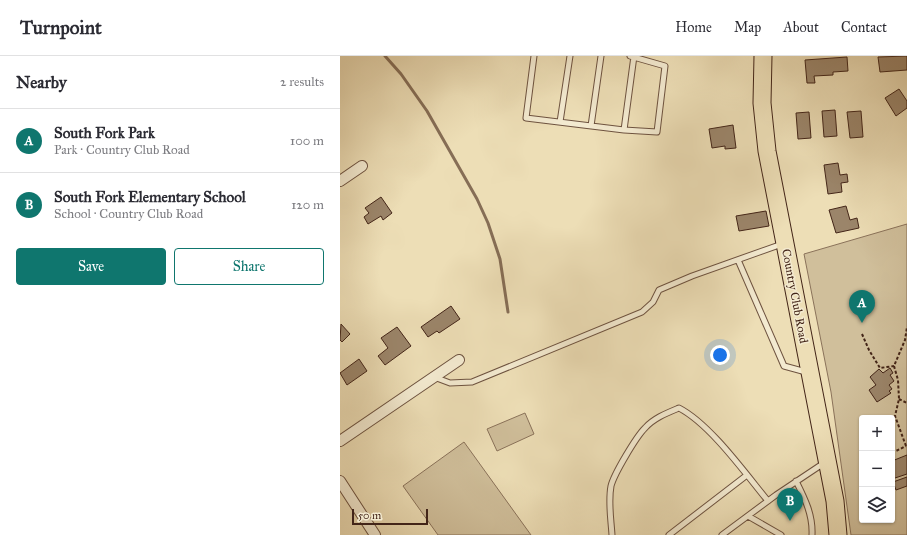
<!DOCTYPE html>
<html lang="en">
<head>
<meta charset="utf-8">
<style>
	:root { --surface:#fff; --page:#f2f2f3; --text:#2b2b33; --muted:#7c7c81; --line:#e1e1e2; --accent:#0f766e }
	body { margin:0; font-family:"IM FELL Great Primer",serif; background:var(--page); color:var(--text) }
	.controls { position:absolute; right:12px; bottom:12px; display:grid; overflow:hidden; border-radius:4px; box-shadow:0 1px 3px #0004 }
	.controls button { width:36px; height:36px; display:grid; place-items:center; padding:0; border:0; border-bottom:1px solid var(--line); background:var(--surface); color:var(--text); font:20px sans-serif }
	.scale { position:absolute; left:12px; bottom:10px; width:76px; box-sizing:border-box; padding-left:4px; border:2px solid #432518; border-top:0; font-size:11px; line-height:14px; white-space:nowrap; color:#432518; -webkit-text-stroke:3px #f3ead0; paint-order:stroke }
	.you { position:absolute; left:380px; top:299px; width:14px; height:14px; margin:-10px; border:3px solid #fff; border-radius:50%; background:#1a73e8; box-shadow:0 0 0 6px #1a73e833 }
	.badge { display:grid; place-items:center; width:26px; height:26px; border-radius:50%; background:var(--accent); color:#fff; font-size:13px; font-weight:700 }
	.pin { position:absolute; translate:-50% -33px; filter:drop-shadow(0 1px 2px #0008) }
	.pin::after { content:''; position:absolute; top:21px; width:14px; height:12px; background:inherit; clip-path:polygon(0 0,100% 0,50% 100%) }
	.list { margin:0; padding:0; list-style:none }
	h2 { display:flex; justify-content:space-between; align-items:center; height:52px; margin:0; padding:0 16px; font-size:17px }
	h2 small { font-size:13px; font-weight:400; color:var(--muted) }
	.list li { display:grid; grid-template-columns:26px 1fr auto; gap:12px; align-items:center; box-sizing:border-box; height:64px; padding:0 16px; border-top:1px solid var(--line) }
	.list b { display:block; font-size:15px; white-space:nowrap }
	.list p { margin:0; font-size:13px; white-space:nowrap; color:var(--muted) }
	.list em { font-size:13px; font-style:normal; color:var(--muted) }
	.actions { display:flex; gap:8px; padding:12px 16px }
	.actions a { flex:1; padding:9px 0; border:1px solid var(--accent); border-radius:4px; text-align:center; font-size:14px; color:var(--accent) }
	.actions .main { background:var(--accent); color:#fff }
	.icon { flex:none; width:22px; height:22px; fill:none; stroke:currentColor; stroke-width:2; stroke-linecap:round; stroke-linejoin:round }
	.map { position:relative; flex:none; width:567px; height:479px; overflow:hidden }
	header { display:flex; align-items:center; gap:24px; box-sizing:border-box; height:56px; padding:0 20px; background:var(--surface); border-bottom:1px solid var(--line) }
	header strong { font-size:19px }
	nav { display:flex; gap:22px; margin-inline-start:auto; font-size:14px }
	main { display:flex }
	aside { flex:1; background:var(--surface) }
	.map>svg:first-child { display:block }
	.green { fill:#d0bf9b; stroke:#8a725a; fill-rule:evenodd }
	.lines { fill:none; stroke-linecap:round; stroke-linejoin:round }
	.stream { stroke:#866e56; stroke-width:3 }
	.building { fill:#9b856a; stroke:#432518 }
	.service-casing { stroke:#6e5340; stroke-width:7 }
	.minor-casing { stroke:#6e5340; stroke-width:12 }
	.primary-casing { stroke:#432518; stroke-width:19 }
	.path { stroke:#432518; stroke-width:2; stroke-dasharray:3 2; stroke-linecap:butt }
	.service { stroke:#f3ead0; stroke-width:5 }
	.minor { stroke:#f3ead0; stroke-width:10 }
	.primary { stroke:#eddeb6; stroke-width:17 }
	.labels { text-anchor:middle; stroke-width:3; stroke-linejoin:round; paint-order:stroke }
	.street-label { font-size:12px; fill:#432518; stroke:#f3ead0 }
</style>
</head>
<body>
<header>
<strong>Turnpoint</strong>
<nav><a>Home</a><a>Map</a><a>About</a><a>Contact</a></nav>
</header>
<main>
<aside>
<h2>Nearby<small>2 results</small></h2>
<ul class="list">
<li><span class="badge">A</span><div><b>South Fork Park</b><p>Park · Country Club Road</p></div><em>100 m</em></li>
<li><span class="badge">B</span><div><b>South Fork Elementary School</b><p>School · Country Club Road</p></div><em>120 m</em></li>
</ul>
<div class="actions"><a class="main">Save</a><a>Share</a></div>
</aside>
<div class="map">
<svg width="567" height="479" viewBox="0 0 567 479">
	<rect width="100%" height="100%" fill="#eddeb6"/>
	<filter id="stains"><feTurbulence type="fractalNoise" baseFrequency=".005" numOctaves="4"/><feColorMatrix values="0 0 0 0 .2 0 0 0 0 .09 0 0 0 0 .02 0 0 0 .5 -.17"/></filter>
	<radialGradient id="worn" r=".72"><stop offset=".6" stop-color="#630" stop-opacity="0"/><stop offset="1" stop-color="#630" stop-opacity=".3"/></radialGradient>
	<path class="green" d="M 567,168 L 567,479 L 511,479 L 491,336 L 464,198 ZM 522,362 L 552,362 L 552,464 L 522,464 Z
		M 185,357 L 194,378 L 157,395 L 147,373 Z
		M 124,386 L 191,479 L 98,479 L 63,430 Z"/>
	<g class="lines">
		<path class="stream" d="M 45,0 L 61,18 L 87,55 L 137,143 L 148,167 L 160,203 L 168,256"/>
	</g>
	<path class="building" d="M 567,0 L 567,14 L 540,16 L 538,1 Z
		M 507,1 L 508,15 L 493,16 L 493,19 L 474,20 L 475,27 L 467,27 L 465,4 Z
		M 559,33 L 567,45 L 567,52 L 556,60 L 545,42 Z
		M 495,54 L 497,80 L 484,81 L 482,55 Z
		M 521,55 L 523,81 L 510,82 L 507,56 Z
		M 469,56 L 471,82 L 458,83 L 456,57 Z
		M 393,69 L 396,92 L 385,93 L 385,90 L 372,92 L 369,73 Z
		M 498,107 L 500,119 L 507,118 L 508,126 L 501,127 L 502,136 L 488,138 L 484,109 Z
		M 41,141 L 52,157 L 43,164 L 41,160 L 28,168 L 24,161 L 29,157 L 25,152 Z
		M 506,150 L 510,164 L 517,162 L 519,172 L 496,177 L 489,154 Z
		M 426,155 L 429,170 L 399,175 L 396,160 Z
		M 111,250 L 120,263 L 99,277 L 97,275 L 88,281 L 81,271 Z
		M 1,268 L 10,278 L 2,286 L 0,284 Z
		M 57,271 L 71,290 L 45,309 L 38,300 L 48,292 L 41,282 Z
		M 19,303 L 27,315 L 7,329 L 0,317 Z
		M 550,312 L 553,317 L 550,319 L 554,325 L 549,329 L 552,333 L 549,335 L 551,337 L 537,346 L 529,334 L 536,329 L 530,321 L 539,313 L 543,317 Z
		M 567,399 L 567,418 L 552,423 L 552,405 Z
		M 567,421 L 567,430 L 556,434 L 553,426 Z"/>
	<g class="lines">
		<defs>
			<path id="service" d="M 194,0 L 186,62 L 284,74 L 317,76 L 325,10 L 290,0
				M 220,66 L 230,0
				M 251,70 L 261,0
				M 284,74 L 294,0
				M 398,204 L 444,310 L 466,316
				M 94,321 L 110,327 L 132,326 L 302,256 L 313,246 L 319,234 L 352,220 L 442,188
				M 456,425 C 465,443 473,459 472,479
				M 408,460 L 441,479
				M 272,479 C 271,463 268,446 271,430 C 274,418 296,381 305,372 C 314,362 327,357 339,352 C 370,368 405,417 428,445
				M 329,479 L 407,419
				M 382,479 L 436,439 L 484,407"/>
			<path id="minor" d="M 0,125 L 22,110
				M 0,385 L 119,304
				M 0,425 L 35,479"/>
			<path id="primary" d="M 423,0 L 422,47 L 427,95 L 495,445 L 498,479"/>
		</defs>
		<use href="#service" class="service-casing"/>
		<use href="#minor" class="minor-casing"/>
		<use href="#primary" class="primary-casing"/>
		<path class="path" d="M 522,278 L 529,294 L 540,312 L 554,310
			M 559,343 L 567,347
			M 566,390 L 555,360 L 559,343 L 558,324 L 554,310 L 565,284 L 567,271
			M 552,397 L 566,390"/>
		<use href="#service" class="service"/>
		<use href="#minor" class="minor"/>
		<use href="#primary" class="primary"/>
	</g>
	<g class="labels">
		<g class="street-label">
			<text transform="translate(455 240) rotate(79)" y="4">Country Club Road</text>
		</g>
	</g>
	<rect width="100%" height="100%" filter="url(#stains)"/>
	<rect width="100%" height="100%" fill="url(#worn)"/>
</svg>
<div class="controls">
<button>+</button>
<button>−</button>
<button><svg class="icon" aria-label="layers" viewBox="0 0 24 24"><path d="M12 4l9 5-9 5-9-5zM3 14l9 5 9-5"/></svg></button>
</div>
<div class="scale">50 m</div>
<div class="you"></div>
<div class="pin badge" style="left:522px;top:267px">A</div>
<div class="pin badge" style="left:450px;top:465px">B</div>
</div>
</main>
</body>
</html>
